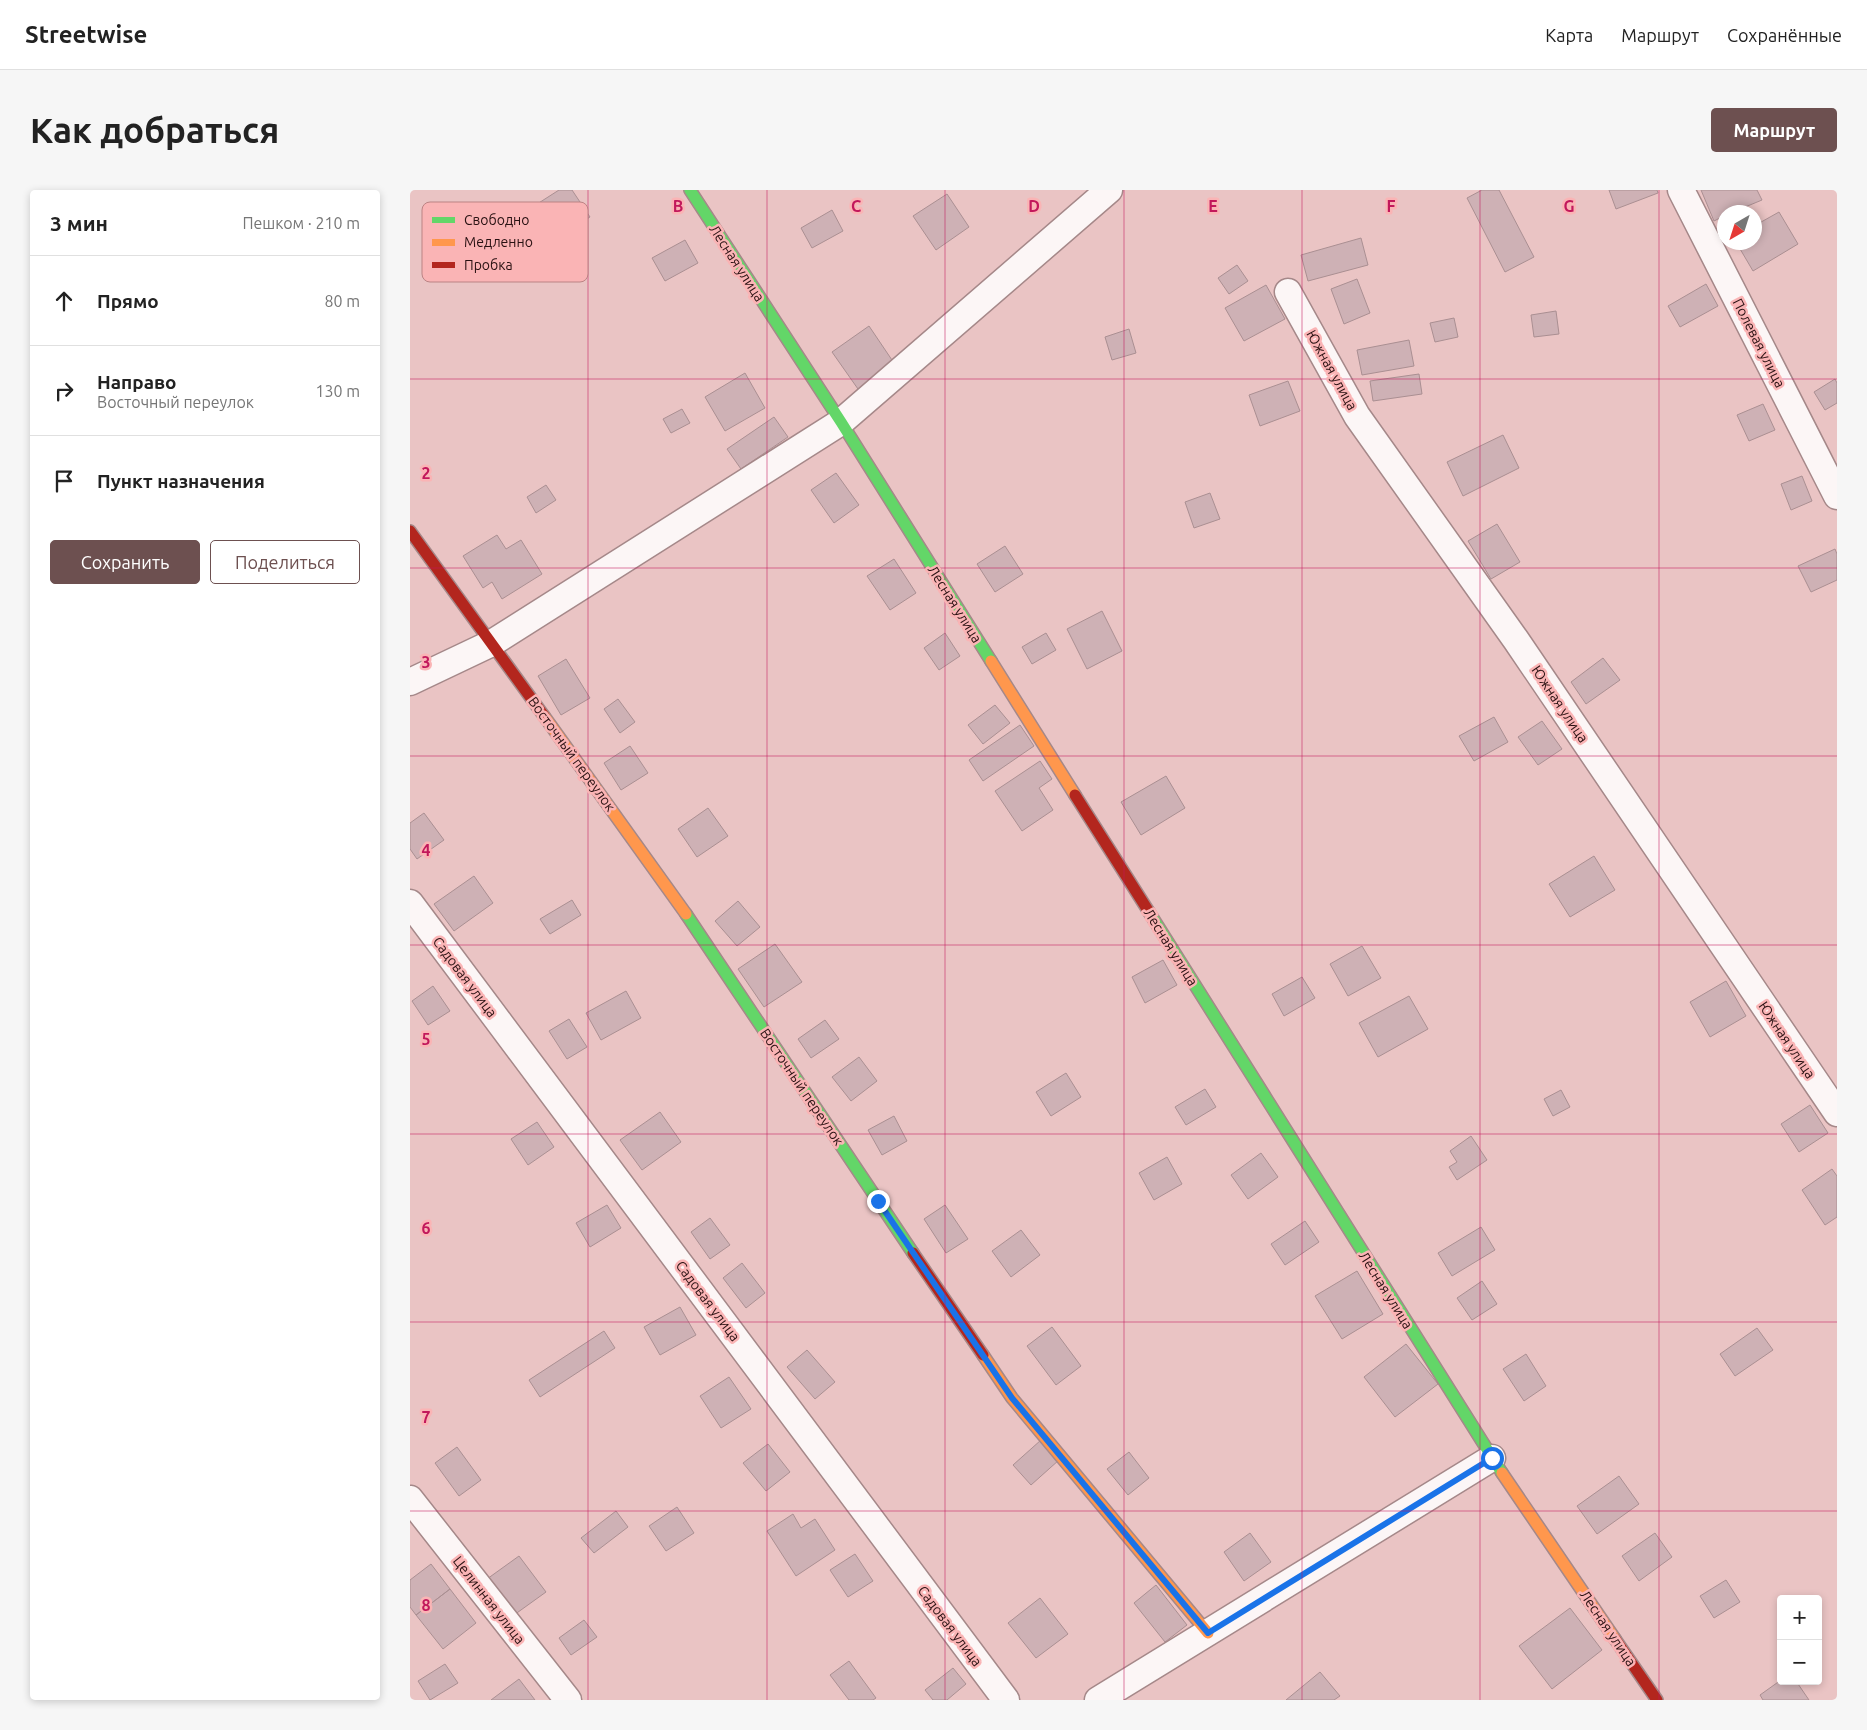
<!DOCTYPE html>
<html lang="ru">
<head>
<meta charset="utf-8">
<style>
	:root { --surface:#fff; --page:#f6f6f6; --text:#222; --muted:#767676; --line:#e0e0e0; --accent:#6d5050 }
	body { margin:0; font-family:Ubuntu,sans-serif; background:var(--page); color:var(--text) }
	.controls { position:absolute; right:15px; bottom:15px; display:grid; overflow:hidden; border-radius:5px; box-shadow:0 2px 8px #0003 }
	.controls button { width:45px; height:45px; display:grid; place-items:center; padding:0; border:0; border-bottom:1px solid var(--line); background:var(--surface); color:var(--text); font:25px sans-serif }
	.compass { position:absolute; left:1307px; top:15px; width:45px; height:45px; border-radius:50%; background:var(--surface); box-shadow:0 2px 8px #0003; rotate:219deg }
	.stop { position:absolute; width:15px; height:15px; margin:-11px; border:4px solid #1a73e8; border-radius:50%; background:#fff }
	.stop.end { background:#1a73e8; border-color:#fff; box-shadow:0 1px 5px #0008 }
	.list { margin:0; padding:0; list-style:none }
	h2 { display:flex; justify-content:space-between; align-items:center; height:65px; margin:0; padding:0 20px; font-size:21px }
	h2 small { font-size:16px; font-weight:400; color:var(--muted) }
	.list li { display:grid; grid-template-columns:32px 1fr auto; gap:15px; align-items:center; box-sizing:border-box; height:90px; padding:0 20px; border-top:1px solid var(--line) }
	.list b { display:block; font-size:19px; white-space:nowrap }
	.list p { margin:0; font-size:16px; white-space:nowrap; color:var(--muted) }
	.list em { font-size:16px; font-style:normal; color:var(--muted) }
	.actions { display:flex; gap:10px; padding:15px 20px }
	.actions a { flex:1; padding:11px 0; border:1px solid var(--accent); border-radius:5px; text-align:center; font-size:18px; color:var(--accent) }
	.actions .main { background:var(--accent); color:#fff }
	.icon { flex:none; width:28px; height:28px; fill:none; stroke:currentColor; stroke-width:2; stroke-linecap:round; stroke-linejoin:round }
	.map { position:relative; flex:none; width:1427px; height:1510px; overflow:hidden; border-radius:5px }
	header { display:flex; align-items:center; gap:30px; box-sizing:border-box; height:70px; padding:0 25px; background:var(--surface); border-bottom:1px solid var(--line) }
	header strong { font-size:24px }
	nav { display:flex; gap:28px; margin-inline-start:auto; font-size:18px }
	.intro { display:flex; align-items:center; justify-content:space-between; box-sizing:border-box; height:120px; padding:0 30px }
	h1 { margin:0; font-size:35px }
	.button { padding:12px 22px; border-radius:5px; background:var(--accent); color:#fff; font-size:18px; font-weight:700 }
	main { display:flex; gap:30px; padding:0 30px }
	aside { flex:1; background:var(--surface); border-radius:5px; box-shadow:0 2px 8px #0003 }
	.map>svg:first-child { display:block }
	.building { fill:#ceb1b5; stroke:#aa8f92 }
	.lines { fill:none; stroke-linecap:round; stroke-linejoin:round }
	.street-casing { stroke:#a58889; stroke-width:29 }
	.fast-casing { stroke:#a58889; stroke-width:14 }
	.slow-casing { stroke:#a58889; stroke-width:14 }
	.jam-casing { stroke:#a58889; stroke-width:14 }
	.street { stroke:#fcf6f6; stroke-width:26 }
	.fast { stroke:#63d668; stroke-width:11 }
	.slow { stroke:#ff974d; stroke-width:11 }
	.jam { stroke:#b3261e; stroke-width:11 }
	.route { stroke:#1a73e8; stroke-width:6 }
	.grid { fill:none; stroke:#c2185b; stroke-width:1; stroke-opacity:0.55 }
	.labels { text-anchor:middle; stroke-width:5; stroke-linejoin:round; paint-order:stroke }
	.street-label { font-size:14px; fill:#291112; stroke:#fab4b5 }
	.key { fill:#fab4b5; stroke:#bb8384; stroke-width:1 }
	.key-label { font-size:14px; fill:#291112 }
	.grid-label { font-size:16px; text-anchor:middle; font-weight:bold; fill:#c2185b; stroke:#fab4b5; stroke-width:5; stroke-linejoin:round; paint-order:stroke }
</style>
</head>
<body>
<header>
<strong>Streetwise</strong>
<nav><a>Карта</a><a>Маршрут</a><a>Сохранённые</a></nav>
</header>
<div class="intro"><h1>Как добраться</h1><a class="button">Маршрут</a></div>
<main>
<aside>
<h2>3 мин<small>Пешком · 210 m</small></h2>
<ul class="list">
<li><svg class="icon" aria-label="ahead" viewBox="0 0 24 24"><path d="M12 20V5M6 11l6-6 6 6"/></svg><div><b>Прямо</b></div><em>80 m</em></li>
<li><svg class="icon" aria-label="right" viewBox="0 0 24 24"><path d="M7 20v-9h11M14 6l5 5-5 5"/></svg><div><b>Направо</b><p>Восточный переулок</p></div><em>130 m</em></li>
<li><svg class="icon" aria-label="arrive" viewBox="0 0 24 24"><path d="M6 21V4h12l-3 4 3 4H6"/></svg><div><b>Пункт назначения</b></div></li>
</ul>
<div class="actions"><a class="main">Сохранить</a><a>Поделиться</a></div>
</aside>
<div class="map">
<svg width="1427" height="1510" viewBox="0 0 1427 1510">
	<rect width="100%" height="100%" fill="#eac4c4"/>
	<path class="building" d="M 149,0 L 162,0 L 180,27 L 145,49 L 124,16 Z
		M 1072,0 L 1089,0 L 1124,67 L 1095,82 L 1057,8 Z
		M 1199,0 L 1247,0 L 1248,3 L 1206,19 Z
		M 1291,0 L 1347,0 L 1352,10 L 1323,22 L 1314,22 L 1314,26 L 1304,31 Z
		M 537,4 L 559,37 L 526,60 L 503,26 Z
		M 422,20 L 433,41 L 402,58 L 391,38 Z
		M 1369,22 L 1388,54 L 1343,81 L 1326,52 L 1344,52 L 1344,36 Z
		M 951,48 L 958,75 L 898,91 L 891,65 Z
		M 275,50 L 288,73 L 255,91 L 242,68 Z
		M 827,75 L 838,91 L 819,104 L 808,88 Z
		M 947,89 L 960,123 L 934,134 L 921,99 Z
		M 1296,94 L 1308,116 L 1270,137 L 1258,116 Z
		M 856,95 L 875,129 L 834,151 L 815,118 Z
		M 1146,121 L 1149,144 L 1124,147 L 1121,125 Z
		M 1044,128 L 1048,147 L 1025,152 L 1020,133 Z
		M 459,136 L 484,173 L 448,199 L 422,162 Z
		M 719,139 L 726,163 L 702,170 L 695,147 Z
		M 999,150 L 1004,176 L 952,185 L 947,160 Z
		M 335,183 L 355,218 L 315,241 L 295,207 Z
		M 1009,184 L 1012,204 L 963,211 L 960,191 Z
		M 1425,189 L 1427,193 L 1427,213 L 1415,220 L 1404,202 Z
		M 878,191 L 890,221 L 850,236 L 839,205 Z
		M 1353,214 L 1365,240 L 1339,251 L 1327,225 Z
		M 272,219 L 280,233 L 261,243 L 253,229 Z
		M 364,227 L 378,247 L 331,279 L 317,259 Z
		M 1093,245 L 1109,278 L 1053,306 L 1037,272 Z
		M 426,283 L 449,315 L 424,333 L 401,300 Z
		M 1392,286 L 1402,311 L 1381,320 L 1371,294 Z
		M 136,295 L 146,310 L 126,323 L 117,307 Z
		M 800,303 L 810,329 L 784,338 L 775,312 Z
		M 1087,334 L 1110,372 L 1081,389 L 1058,351 Z
		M 87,345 L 96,359 L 111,350 L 132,384 L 92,409 L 82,392 L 73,398 L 53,366 Z
		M 595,356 L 613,384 L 585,402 L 567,374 Z
		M 1425,359 L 1427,364 L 1427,390 L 1401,402 L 1388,376 Z
		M 484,369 L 506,403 L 480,420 L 457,386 Z
		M 692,421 L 712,461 L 677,479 L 657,439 Z
		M 535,443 L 550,466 L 529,480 L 514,458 Z
		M 636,443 L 646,460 L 622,474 L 612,457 Z
		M 1193,468 L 1210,490 L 1176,514 L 1161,492 Z
		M 156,469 L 180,508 L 151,525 L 128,486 Z
		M 208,509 L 225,532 L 210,543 L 194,519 Z
		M 585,515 L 600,533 L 573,554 L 558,535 Z
		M 1084,527 L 1098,552 L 1064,571 L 1049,546 Z
		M 1132,531 L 1152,559 L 1128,575 L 1108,547 Z
		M 610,535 L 624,556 L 573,591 L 559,570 Z
		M 220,556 L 238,583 L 211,600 L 194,573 Z
		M 630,571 L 642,589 L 629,598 L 643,620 L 612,641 L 585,601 Z
		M 756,586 L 775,618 L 731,645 L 711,612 Z
		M 298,618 L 318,646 L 287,667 L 268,639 Z
		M 14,623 L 34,650 L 7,669 L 0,659 L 0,633 Z
		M 1184,666 L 1205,700 L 1160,727 L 1139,694 Z
		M 64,686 L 83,713 L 44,741 L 24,714 Z
		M 162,710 L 171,725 L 140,744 L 130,729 Z
		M 328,711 L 350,737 L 327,756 L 305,731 Z
		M 365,754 L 392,792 L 354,817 L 328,779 Z
		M 952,756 L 971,788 L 938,806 L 920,774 Z
		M 753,770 L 767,795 L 735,813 L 722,787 Z
		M 892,787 L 905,808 L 874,826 L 862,804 Z
		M 1316,791 L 1336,826 L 1300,847 L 1280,812 Z
		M 23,796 L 40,821 L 18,835 L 2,811 Z
		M 216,801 L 231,828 L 191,850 L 176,823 Z
		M 999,806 L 1018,839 L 968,867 L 949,833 Z
		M 159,829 L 177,857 L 157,869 L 139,841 Z
		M 415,830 L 429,849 L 401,868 L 388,849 Z
		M 449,867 L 467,891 L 441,911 L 422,887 Z
		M 656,883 L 671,907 L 641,926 L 626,902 Z
		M 795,899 L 806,917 L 776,935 L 765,917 Z
		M 1151,900 L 1160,917 L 1143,926 L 1134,909 Z
		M 1400,915 L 1418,943 L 1389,962 L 1371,934 Z
		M 250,922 L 271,952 L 232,980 L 210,950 Z
		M 484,926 L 497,951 L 472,965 L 458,940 Z
		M 127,932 L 144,957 L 118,975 L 101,949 Z
		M 1061,946 L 1077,970 L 1047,990 L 1039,977 L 1047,972 L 1040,961 Z
		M 851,963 L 868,987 L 838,1009 L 821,985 Z
		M 757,967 L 772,994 L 744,1010 L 729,983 Z
		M 1422,979 L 1427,986 L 1427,1027 L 1415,1035 L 1392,1000 Z
		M 197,1015 L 211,1038 L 180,1057 L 166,1033 Z
		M 535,1015 L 558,1049 L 536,1063 L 514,1029 Z
		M 300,1028 L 320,1055 L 300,1069 L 281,1042 Z
		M 895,1031 L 909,1052 L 875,1075 L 861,1054 Z
		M 1071,1037 L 1085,1060 L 1042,1086 L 1028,1063 Z
		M 611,1040 L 630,1065 L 601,1087 L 582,1061 Z
		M 332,1073 L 355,1103 L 336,1118 L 313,1088 Z
		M 947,1081 L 973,1124 L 932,1149 L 905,1106 Z
		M 1072,1091 L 1087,1114 L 1062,1130 L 1047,1108 Z
		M 270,1117 L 286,1145 L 250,1165 L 234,1137 Z
		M 642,1137 L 671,1176 L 646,1195 L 617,1156 Z
		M 1347,1138 L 1363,1160 L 1325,1186 L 1310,1164 Z
		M 194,1141 L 205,1158 L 130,1207 L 119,1190 Z
		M 996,1154 L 1028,1194 L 985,1227 L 954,1187 Z
		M 397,1160 L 425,1192 L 405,1209 L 377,1177 Z
		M 1116,1164 L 1136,1196 L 1114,1211 L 1093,1179 Z
		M 319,1187 L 341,1219 L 311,1238 L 290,1206 Z
		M 631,1250 L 649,1270 L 621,1295 L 603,1275 Z
		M 358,1254 L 380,1282 L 356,1301 L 333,1273 Z
		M 47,1257 L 71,1290 L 49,1306 L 25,1273 Z
		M 719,1262 L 739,1288 L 718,1305 L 697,1279 Z
		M 1209,1286 L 1229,1314 L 1187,1344 L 1167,1316 Z
		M 267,1317 L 284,1343 L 256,1361 L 239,1336 Z
		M 206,1321 L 218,1337 L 184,1363 L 171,1348 Z
		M 383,1324 L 391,1338 L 405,1329 L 425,1360 L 386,1386 L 357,1341 Z
		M 840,1343 L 861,1372 L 834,1391 L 814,1362 Z
		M 1245,1343 L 1262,1367 L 1229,1391 L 1212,1366 Z
		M 445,1364 L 463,1391 L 438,1407 L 420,1380 Z
		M 109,1366 L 136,1402 L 104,1425 L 77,1389 Z
		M 21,1374 L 40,1399 L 6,1425 L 0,1417 L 0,1390 Z
		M 1316,1390 L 1330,1412 L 1304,1428 L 1290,1406 Z
		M 746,1395 L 777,1435 L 755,1452 L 724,1413 Z
		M 40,1399 L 66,1433 L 33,1459 L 6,1425 Z
		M 630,1408 L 658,1444 L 626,1468 L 598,1433 Z
		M 1160,1418 L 1192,1460 L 1142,1499 L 1109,1456 Z
		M 174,1430 L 187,1447 L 161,1465 L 149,1448 Z
		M 439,1471 L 466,1508 L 463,1510 L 439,1510 L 420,1485 Z
		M 35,1474 L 48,1493 L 20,1510 L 8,1491 Z
		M 543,1478 L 556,1494 L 537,1510 L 523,1510 L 515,1500 Z
		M 910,1482 L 930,1506 L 924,1510 L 876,1510 Z
		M 109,1489 L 125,1510 L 81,1510 Z
		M 1371,1490 L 1386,1491 L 1399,1510 L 1353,1510 L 1350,1505 Z"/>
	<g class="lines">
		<defs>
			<path id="street" d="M 1271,0 L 1427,306
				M 878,102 L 947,226 L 1106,450 L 1427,923
				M 0,492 L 82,453 L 431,232 L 699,0
				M 0,713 L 596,1510
				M 0,1309 L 158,1510
				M 688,1510 L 1082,1268"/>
			<path id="fast" d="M 280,0 L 431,232 L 581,471
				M 739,722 L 1092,1283
				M 276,724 L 503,1063"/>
			<path id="slow" d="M 581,471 L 665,605
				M 134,526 L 276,724
				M 573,1165 L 602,1208 L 798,1443
				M 1092,1283 L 1205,1449"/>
			<path id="jam" d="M 0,341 L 134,526
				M 665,605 L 739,722
				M 503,1063 L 573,1165
				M 1205,1449 L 1247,1510"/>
		</defs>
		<use href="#street" class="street-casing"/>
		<use href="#fast" class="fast-casing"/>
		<use href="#slow" class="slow-casing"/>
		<use href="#jam" class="jam-casing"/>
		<use href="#street" class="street"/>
		<use href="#fast" class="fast"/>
		<use href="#slow" class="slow"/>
		<use href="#jam" class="jam"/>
	</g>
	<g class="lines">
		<path class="route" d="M 468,1011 L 602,1208 L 798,1443 L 1082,1268"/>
	</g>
	<path class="grid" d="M 178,0 L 178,1510M 357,0 L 357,1510M 535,0 L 535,1510M 714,0 L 714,1510M 892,0 L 892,1510M 1070,0 L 1070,1510M 1249,0 L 1249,1510M 0,189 L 1427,189M 0,378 L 1427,378M 0,566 L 1427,566M 0,755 L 1427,755M 0,944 L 1427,944M 0,1132 L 1427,1132M 0,1321 L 1427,1321"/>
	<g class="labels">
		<g class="street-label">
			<text transform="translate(327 73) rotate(57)" y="5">Лесная улица</text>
			<text transform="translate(1349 153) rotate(63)" y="5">Полевая улица</text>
			<text transform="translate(922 180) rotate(61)" y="5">Южная улица</text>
			<text transform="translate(545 414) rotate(58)" y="5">Лесная улица</text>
			<text transform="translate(1150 514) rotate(56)" y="5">Южная улица</text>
			<text transform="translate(162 564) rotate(54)" y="5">Восточный переулок</text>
			<text transform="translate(761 757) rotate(58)" y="5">Лесная улица</text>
			<text transform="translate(55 787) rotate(53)" y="5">Садовая улица</text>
			<text transform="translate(1377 850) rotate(56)" y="5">Южная улица</text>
			<text transform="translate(392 897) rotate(56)" y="5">Восточный переулок</text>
			<text transform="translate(976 1100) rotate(58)" y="5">Лесная улица</text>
			<text transform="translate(298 1111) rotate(53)" y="5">Садовая улица</text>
			<text transform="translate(79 1410) rotate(52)" y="5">Целинная улица</text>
			<text transform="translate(540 1436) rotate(53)" y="5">Садовая улица</text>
			<text transform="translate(1198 1438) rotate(56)" y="5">Лесная улица</text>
		</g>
	</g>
	<rect x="12" y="12" width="166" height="80" rx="8" class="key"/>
	<rect x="22" y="27" width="23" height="6" fill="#63d668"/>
	<rect x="22" y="49" width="23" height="7" fill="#ff974d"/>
	<rect x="22" y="72" width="23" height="6" fill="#b3261e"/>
	<g class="key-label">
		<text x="54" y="35">Свободно</text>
		<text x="54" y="57">Медленно</text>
		<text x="54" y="80">Пробка</text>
	</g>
	<g class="grid-label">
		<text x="268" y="22">B</text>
		<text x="446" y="22">C</text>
		<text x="624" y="22">D</text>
		<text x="803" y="22">E</text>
		<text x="981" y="22">F</text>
		<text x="1159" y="22">G</text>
		<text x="16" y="289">2</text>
		<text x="16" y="478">3</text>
		<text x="16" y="666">4</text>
		<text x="16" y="855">5</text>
		<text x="16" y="1044">6</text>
		<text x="16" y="1233">7</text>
		<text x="16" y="1421">8</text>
	</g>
</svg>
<div class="controls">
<button>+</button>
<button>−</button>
</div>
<svg class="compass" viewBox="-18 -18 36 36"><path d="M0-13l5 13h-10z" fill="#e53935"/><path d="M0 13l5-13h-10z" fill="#767676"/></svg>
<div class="stop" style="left:1082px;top:1268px"></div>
<div class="stop end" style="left:468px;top:1011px"></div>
</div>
</main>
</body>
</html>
